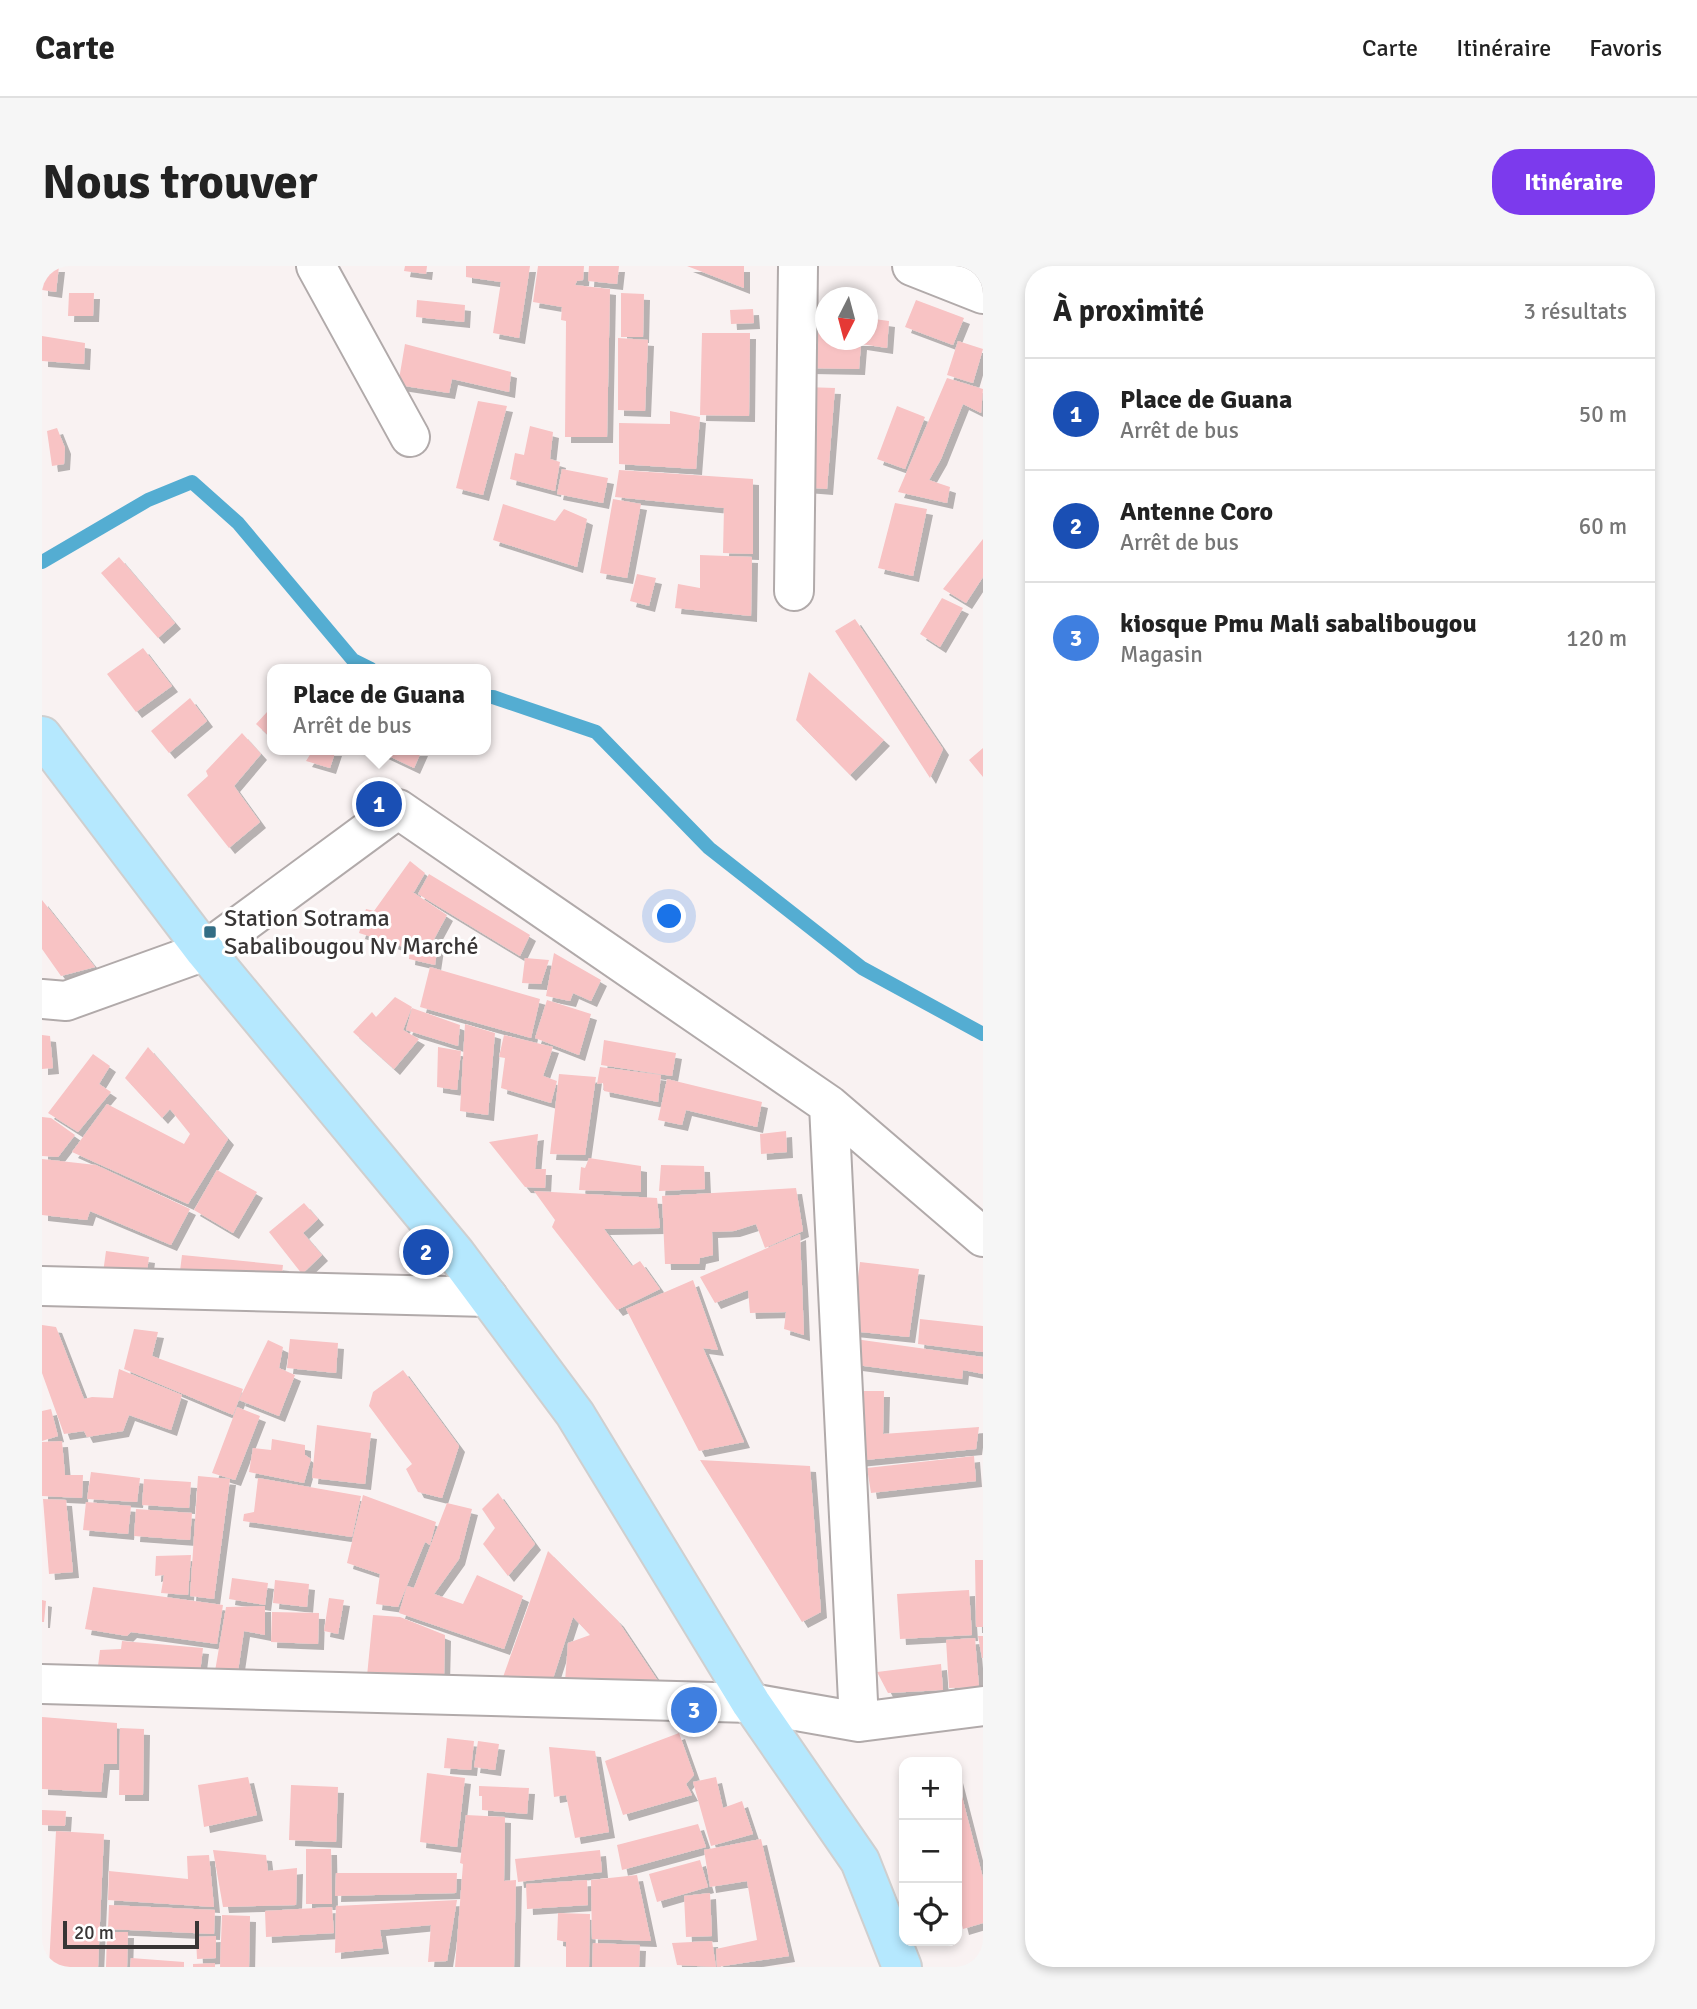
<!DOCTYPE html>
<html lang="fr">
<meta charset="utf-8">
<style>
:root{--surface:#fff;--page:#f6f6f6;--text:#222;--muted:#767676;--line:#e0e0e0;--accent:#7c3aed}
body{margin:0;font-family:Signika,sans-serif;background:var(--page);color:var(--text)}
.controls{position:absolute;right:21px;bottom:21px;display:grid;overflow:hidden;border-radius:14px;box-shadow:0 4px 10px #0003}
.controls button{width:63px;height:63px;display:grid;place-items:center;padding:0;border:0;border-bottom:2px solid var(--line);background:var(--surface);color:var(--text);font:35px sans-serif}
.compass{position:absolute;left:773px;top:21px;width:63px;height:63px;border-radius:50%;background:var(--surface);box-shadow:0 4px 10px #0003;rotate:186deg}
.scale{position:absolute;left:21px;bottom:18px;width:136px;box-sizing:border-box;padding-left:7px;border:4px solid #383535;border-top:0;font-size:19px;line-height:24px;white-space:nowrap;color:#383535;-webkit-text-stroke:5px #fff;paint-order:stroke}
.you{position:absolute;left:628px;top:651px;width:24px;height:24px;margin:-18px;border:5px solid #fff;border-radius:50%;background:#1a73e8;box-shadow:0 0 0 10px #1a73e833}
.badge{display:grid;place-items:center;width:46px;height:46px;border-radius:50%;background:var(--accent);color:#fff;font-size:23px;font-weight:700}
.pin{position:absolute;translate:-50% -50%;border:4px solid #fff;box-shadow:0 2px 7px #0006}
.popup{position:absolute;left:225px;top:398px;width:224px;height:91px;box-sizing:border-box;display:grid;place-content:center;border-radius:14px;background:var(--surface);filter:drop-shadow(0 2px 5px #0005);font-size:23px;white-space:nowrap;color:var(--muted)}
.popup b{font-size:26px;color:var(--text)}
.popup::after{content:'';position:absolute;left:50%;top:100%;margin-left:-14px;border:14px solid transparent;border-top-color:var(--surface)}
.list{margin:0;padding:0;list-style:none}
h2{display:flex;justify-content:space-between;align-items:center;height:91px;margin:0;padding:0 28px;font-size:30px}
h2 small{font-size:23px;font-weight:400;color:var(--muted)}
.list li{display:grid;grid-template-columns:46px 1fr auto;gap:21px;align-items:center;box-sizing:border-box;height:112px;padding:0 28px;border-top:2px solid var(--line)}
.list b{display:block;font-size:26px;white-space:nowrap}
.list p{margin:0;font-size:23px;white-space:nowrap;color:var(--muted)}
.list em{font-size:23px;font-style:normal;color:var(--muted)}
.icon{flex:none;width:38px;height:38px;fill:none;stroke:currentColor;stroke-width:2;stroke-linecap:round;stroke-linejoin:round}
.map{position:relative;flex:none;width:941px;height:1701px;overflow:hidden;border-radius:28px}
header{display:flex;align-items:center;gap:42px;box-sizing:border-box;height:98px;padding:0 35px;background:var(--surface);border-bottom:2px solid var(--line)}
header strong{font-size:33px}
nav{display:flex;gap:38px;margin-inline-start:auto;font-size:24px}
.intro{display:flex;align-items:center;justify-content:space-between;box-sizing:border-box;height:168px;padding:0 42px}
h1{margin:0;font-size:49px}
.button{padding:18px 32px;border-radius:28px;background:var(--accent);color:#fff;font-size:24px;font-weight:700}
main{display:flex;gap:42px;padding:0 42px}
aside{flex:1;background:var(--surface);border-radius:28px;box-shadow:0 4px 10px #0003}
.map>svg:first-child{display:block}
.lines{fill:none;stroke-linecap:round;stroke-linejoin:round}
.stream{stroke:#54add2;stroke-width:14}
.building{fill:#f8c3c4;filter:url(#shadow)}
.minor-casing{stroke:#b1aaaa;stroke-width:42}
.major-casing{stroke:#cfcfcf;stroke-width:42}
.minor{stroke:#fff;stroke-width:38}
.major{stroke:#b5e8fe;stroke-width:38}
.poi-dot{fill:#326d85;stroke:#fff;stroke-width:2.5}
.labels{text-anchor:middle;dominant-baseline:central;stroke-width:6;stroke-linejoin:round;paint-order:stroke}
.poi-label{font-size:24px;fill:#383535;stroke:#fff;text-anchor:start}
</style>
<header>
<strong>Carte</strong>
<nav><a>Carte</a><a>Itinéraire</a><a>Favoris</a></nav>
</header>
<div class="intro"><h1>Nous trouver</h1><a class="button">Itinéraire</a></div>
<main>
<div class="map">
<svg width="941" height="1701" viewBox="0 0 941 1701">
<defs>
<filter id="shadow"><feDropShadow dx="6" dy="6" stdDeviation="0" flood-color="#0004"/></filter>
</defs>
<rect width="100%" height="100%" fill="#f9f2f2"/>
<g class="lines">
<path class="stream" d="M0,296L106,234L150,216L196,257L311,394L329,403
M444,431H451L554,466L667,582L820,702L941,768"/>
</g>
<path class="building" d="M0,0H17L14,26L0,24Z
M363,0H385L384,8L362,5Z
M424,0H488L477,72L451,67L459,16L424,11Z
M496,0H542L541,14L535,15L533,19L568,23L565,171H523L524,55L519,54L520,41L491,36Z
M547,0H577L575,18L546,15Z
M645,0H702V22Z
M27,27H52L51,50H26Z
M579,27L602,28L601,71H579Z
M375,34L423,39L422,56L374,51Z
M874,34L922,52L911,79L863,61Z
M711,43L712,57L689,58L688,44Z
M769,43L783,45V74H825V52L847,55L845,82L819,78L817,103L765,102Z
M660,67H708L707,150L658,149Z
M0,70L43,77L42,98L0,95Z
M576,72L606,74L603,145L576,144Z
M916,75L941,83L931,117L905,109Z
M363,78L469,106L467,126L410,113L407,127L356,119Z
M905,112L941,123L939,147L921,138L899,193L887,214L908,221L905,237L856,226Z
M763,121L793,122L785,223L760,221Z
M436,135L465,140L441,229L414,222Z
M855,140L883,151L863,203L835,193Z
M628,145L658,151L654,203L577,198V157L628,158Z
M488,160L511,166L508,193L518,196L513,225L468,213L473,187L482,189Z
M15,162L23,182L22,198L10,200L5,165Z
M520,203L566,212L561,237L515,228Z
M577,204L711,213V288L681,287L682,242L573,231Z
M571,233L599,238L585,312L558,307Z
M853,237L885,243L871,310L836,302Z
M461,238L513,255L522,243L545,253L535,301L451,274Z
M941,273V311L924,337L901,323Z
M658,289L710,291L709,350L633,342L636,318L658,322Z
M77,291L133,357L116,372L59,307Z
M595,308L614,312L607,340L588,335Z
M900,332L921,342L898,381L878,368Z
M813,353L901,483L888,512L793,365Z
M101,382L130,420L94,446L65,408Z
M767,406L842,474L808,509L754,454Z
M148,432L165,455L127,487L109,465Z
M225,446L230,450V473L214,458Z
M200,467L219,488L192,520L218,556L187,582L145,529L166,510L164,505Z
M941,482V511L927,494Z
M271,484H294L288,502L264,495Z
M334,484H380L372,502Z
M368,595L383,607L372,626L369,625L405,649L391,675L396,679L393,699L367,693L368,683L317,667L324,643L332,645Z
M387,608L488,669L478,690L376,628Z
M0,634L53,701L19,710L0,683Z
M512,687L559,714L549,735L531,727L528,735L504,730Z
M483,692L507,694L499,718L480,717Z
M388,701L498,733L489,772L378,741Z
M353,731L370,741L361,764L377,773L352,803L311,766L330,746L334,751Z
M505,734L549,748L537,789L493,772Z
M370,742L418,759L416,780L364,764Z
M423,758L453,767L446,849L418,845Z
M0,769L8,770L11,802L0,803Z
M462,769L511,781L501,810L515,815L509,837L459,822L463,792L457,791Z
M562,774L634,787L630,810L559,799Z
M106,781L186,873L146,938L30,886L65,838L142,878L148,868L128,843L120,852L83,812Z
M396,781L419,785L415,824L395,821Z
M51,788L68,800L57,818L69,826L36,866L6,847Z
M558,801L619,809L616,836L562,825L561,817L555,818Z
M517,808L554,811L543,889L508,888Z
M625,813L720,836L715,861L644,844L640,859L616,854Z
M0,851L9,852L33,869L16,891L0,890Z
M744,865L745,886L719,888L718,868Z
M496,868L493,903H504L503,922L483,921L447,876Z
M547,892L599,900V926L537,924L539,901L543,902Z
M0,893L54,899L148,943L129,979L48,945L45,954L0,949Z
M619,899L662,900L663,923L617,925Z
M175,904L215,926L191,967L152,944Z
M754,922L761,965L723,982L714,958L692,965L670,966L671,989L658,992L657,998H623L620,930Z
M492,925L615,932L618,962L562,963L590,1000L598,995L618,1023L575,1044L510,961L513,954Z
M262,937L276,953L261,967L280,989L260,1008L227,966Z
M758,968L762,1069L742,1063L744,1046L708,1047L706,1024L673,1037L658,1011Z
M64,985L107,991L104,1013L61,1007Z
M140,989L241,999L238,1023L137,1013Z
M818,996L877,1003L867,1071L809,1065Z
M651,1014L676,1084L661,1082L702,1176L657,1185L584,1043Z
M878,1053L941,1060V1086L876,1078Z
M0,1059L14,1061L42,1133L50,1131L71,1132L77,1103L140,1129L129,1164L87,1149L81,1165L45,1171L42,1165L22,1168L0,1107Z
M92,1063L116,1066L110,1090L201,1123L191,1149L82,1103Z
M806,1072L941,1091V1108L921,1104L920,1113L807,1098Z
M248,1073L296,1077L294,1107L245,1102Z
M226,1074L241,1081L237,1102L253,1109L237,1150L197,1134Z
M361,1104L417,1180L400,1232L376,1226L364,1203L370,1198L327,1140L331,1126Z
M808,1125H842L841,1168L937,1161L934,1183L813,1195Z
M195,1141L218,1150L193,1214L170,1207Z
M9,1143L16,1170L0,1175V1145Z
M275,1159L329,1167L323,1218L270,1212Z
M230,1173L263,1179V1189L269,1193L262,1217L207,1206L211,1182L229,1184Z
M20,1175L23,1209H41L40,1232L0,1230V1176Z
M932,1190L934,1215L829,1227L825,1202Z
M658,1194L768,1200L779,1346L760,1356Z
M49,1206L98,1212L95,1236L45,1233Z
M156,1210L188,1213L172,1333L148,1330Z
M216,1212L319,1230L310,1271L201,1255L202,1248L212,1246Z
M102,1213L149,1216L147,1242L100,1239Z
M456,1227L493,1278L466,1310L441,1278L453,1262L440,1243Z
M321,1229L394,1256L388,1279L383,1276L356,1341L334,1338L338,1308L305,1297Z
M1,1233L24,1234L31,1306L7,1308Z
M44,1236L89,1240L86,1268L41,1264Z
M405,1237L430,1243L417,1293L392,1328L421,1338L435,1309L481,1330L462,1383L357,1347L365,1320L372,1322Z
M94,1243L150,1247L148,1274L92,1270Z
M506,1285L576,1355L626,1430L522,1428L526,1377L548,1369L531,1351L506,1428L456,1425Z
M149,1289L146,1329L119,1327L122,1309L113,1310L114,1290Z
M933,1294H941V1361H934Z
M190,1312L226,1317L223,1339L187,1333Z
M233,1314L267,1318L265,1341L231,1337Z
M51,1321L181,1339L175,1378L89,1366L85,1370L43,1363Z
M927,1324L930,1369L858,1373L855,1328Z
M287,1332L302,1334L296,1368L282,1365Z
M0,1334L4,1335L2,1356H0Z
M223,1340V1369L202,1365L195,1412L172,1411L184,1341Z
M230,1346L277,1347L276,1378L229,1376Z
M331,1349L358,1351L403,1369L402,1411L324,1420Z
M936,1370H941V1392H940Z
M933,1372L937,1421L907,1422L904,1374Z
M80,1375L161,1382L158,1407L55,1408L58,1384L79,1383Z
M899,1398L901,1424L846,1427L835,1406Z
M0,1451L75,1457V1498H62L59,1526L0,1523Z
M78,1462L102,1463L101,1529H77Z
M637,1467L652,1509L644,1518L650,1529L581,1549L563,1495Z
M405,1472L432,1475L429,1504L402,1502Z
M436,1475L457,1478L453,1504L432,1501Z
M507,1481L553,1485L567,1566L533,1572L524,1529L512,1531Z
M385,1507L423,1512L415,1581L378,1576Z
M206,1511L215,1549L162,1561L156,1519Z
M674,1511L681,1542L700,1535L711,1568L669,1580L651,1516Z
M915,1511L941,1612V1657L921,1663L915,1639Z
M249,1519L296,1521L294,1576L247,1574Z
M437,1520L487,1522L485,1548L440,1544V1530H437Z
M0,1544L24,1545L23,1560L0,1559Z
M424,1549L463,1551L462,1615L474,1614L472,1701H413L421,1598L418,1597Z
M656,1558L664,1581L580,1604L575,1579Z
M14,1565L62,1568L56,1701H7Z
M719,1573L747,1690L675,1701L674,1683L715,1674L705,1615L668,1621L662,1584Z
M264,1583H289L290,1638H264Z
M171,1584L224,1589L226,1605L255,1602L254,1639L181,1641Z
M558,1584L560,1606L476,1616L473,1593Z
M167,1589L172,1641L66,1634L67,1605L146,1613L145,1590Z
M658,1594L666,1621L615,1636L607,1608Z
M294,1607H415L414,1627L293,1630Z
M595,1609L609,1675L550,1673L549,1614Z
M545,1614L546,1639L485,1643L484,1618Z
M668,1627L670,1670L644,1671L642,1630Z
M415,1634L405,1695L386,1696L389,1659L338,1664L341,1682L293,1687L294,1640Z
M67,1639L173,1644L172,1668L66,1663Z
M290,1641L292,1667L224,1671L223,1645Z
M516,1647L548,1648L547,1701H524V1676L515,1674Z
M180,1649L208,1650L207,1701H178Z
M65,1666H86L85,1701H64Z
M174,1670V1692L155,1693L154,1671Z
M670,1675L674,1701L635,1699L630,1677Z
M551,1677L598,1679L597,1701H550Z
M941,1690V1701H937L935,1692Z
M89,1692L142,1696V1701H88Z
M173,1697V1701H151V1698Z"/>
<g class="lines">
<g class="minor-casing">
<path id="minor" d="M274,0L368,171
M870,0L941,28
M752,325L756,0
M0,733L24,735L163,685L356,543L787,839L941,971
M787,839L817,1456
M0,1020L446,1031
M0,1418L709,1437L817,1456L941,1440"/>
</g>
<g class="major-casing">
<path id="major" d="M0,470L163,685L414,988L533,1148L709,1437L818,1595L860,1701"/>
</g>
<use href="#minor" class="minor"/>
<use href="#major" class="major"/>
</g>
<rect class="poi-dot" x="161" y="659" width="14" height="14" rx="3.5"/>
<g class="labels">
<g class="poi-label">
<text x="182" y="652">Station Sotrama<tspan x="182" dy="28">Sabalibougou Nv Marché</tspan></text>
</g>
</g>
</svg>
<div class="controls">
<button>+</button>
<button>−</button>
<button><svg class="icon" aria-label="locate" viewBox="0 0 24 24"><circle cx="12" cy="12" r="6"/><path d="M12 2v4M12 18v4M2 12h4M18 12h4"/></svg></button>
</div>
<svg class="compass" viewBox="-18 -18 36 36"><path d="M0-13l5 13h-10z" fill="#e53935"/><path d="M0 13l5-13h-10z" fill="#767676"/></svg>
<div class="scale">20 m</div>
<div class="you"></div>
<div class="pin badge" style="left:337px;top:538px;background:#1a4fb4">1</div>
<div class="popup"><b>Place de Guana</b>Arrêt de bus</div>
<div class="pin badge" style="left:384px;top:986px;background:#1a4fb4">2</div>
<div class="pin badge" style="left:652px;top:1444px;background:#3f7fe0">3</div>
</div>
<aside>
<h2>À proximité<small>3 résultats</small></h2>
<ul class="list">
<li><span class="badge" style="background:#1a4fb4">1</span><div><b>Place de Guana</b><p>Arrêt de bus</p></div><em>50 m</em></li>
<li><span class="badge" style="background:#1a4fb4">2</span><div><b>Antenne Coro</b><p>Arrêt de bus</p></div><em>60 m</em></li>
<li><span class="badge" style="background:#3f7fe0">3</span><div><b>kiosque Pmu Mali sabalibougou</b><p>Magasin</p></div><em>120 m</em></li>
</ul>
</aside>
</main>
